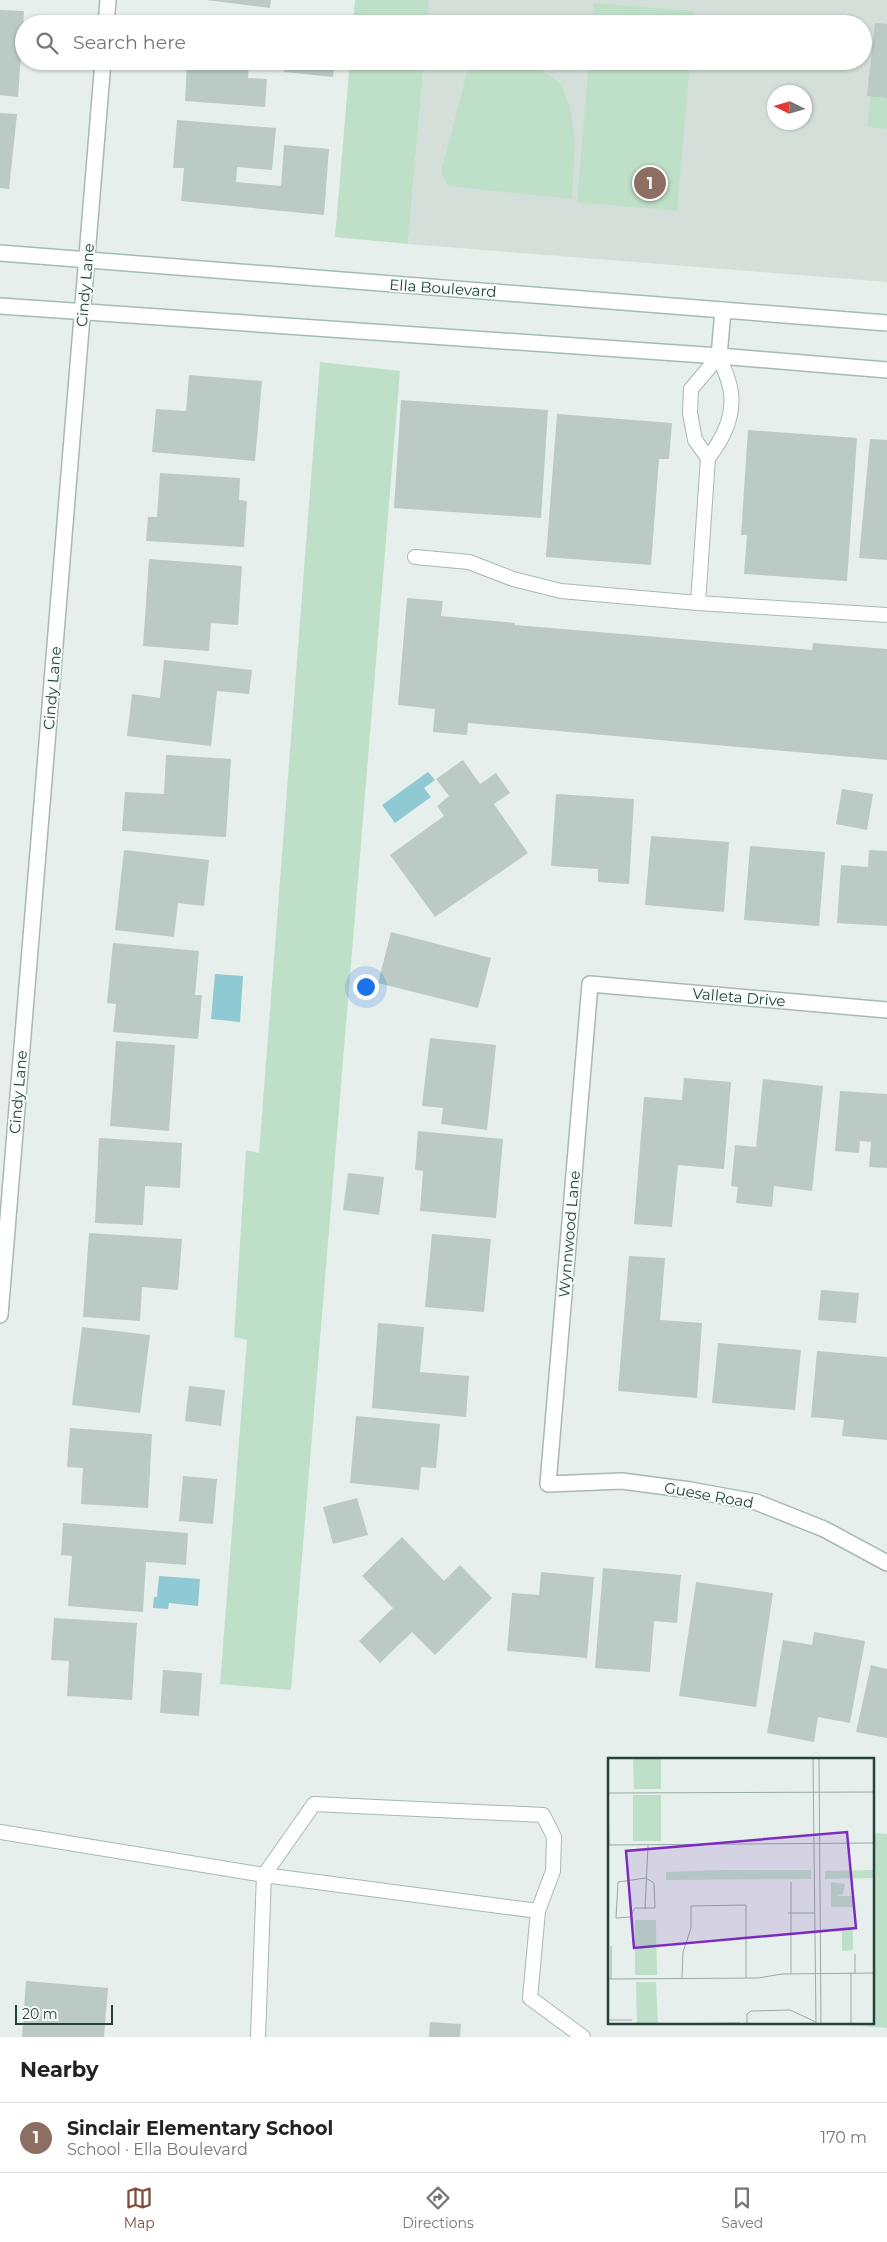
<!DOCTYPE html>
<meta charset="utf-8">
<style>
:root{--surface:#fff;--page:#f6f6f6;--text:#222;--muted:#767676;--line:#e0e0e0;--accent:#804e3d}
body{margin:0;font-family:Montserrat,sans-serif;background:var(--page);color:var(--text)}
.compass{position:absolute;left:767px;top:85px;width:45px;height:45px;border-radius:50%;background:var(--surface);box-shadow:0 1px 4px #0004;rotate:275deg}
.scale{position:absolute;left:15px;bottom:12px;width:98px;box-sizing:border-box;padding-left:5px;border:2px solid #24423a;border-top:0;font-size:14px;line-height:18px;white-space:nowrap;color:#24423a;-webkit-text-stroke:4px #f7fbf9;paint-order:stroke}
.you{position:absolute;left:365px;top:986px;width:18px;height:18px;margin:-12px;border:4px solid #fff;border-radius:50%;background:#1a73e8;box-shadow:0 0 0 8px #1a73e833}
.badge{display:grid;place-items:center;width:32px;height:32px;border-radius:50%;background:var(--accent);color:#fff;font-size:16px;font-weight:700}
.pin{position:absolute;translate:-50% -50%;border:2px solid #fff;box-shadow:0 1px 5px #0006}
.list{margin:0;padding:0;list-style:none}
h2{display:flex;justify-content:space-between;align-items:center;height:65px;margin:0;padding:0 20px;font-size:21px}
h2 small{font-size:16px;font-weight:400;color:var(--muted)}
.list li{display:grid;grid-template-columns:32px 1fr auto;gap:15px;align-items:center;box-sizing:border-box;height:70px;padding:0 20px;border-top:1px solid var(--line)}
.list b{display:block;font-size:19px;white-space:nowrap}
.list p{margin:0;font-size:16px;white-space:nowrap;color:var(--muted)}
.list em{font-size:16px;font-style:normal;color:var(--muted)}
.icon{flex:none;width:28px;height:28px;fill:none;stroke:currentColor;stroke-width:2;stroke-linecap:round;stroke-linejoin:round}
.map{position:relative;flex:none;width:887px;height:2037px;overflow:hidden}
.search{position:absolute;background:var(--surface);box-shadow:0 1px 4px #0004;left:15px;right:15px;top:15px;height:55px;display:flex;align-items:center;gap:12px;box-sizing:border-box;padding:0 18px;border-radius:28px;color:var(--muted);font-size:19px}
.sheet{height:135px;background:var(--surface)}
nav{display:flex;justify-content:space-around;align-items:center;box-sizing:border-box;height:70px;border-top:1px solid var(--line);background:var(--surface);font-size:14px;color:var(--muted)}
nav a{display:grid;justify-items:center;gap:2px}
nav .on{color:var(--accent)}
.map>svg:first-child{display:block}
.built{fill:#d4dfda;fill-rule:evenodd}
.green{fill:#bfe0c8}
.water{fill:#8ec9d4}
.building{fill:#bbcac4}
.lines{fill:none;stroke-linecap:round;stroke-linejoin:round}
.lane-casing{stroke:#a8b8b2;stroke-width:16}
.street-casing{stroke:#a8b8b2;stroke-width:18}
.secondary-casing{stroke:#a4bbb3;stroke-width:18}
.lane{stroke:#fff;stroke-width:14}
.street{stroke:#fff;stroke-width:15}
.secondary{stroke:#fff;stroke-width:15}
.labels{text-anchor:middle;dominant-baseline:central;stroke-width:4;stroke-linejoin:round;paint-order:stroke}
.street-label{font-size:15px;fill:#24423a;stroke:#f7fbf9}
.inset-road{fill:none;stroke:#98aaa4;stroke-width:1}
.view{fill:#7b2cbf;fill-opacity:0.15;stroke:#7b2cbf;stroke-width:2.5}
.inset-edge{fill:none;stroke:#24423a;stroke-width:2.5}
</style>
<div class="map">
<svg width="887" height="2037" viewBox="0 0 887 2037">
<rect width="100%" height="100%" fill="#e6efeb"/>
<path class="built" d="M429,0H887V282L408,244L424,61H863V24H427ZM774,92H804V122H774Z"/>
<path class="green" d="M355,0H429L427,24H353Z
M594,3L694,11L693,24H592Z
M879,23L887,24V129L867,127Z
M350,61H424L408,244L335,237Z
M470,61L521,62L542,70L561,84L571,112L575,142L572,199L448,186L441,172Z
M589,61H690L677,211L577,202Z
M320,362L400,371L291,1690L220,1684L247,1340L234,1337L246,1150L259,1153Z
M873,1833L887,1834V2028L824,2023H873Z"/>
<path class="water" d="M428,772L435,780L424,788L431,797L395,823L382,805Z
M215,974L243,976L240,1022L211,1019Z
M159,1576L200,1579L198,1606L169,1603L168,1609L153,1608L154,1597H157Z"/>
<path class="building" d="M206,0H271L270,8Z
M0,10L24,11L18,97L0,95Z
M875,23L887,24V98L867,96Z
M187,61H249L248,78L267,79L265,107L185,101Z
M285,61H335L333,77L284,72Z
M0,113L17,114L9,189L0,188Z
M177,120L276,128L272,170L237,167L236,182L281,186L284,145L329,149L324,215L181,201L184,168H173Z
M189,375L262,381L255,461L152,452L156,409L186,411Z
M401,400L548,410L541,518L394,508Z
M557,414L672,423L669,459H659L651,565L546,557Z
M748,430L857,438L847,581L744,574L747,535H741Z
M870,439L887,440V560L859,558Z
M160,473L240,478L239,500L247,501L244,547L146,541L148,517H157Z
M149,559L242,566L238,625L211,623L209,651L143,646Z
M407,598L443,601L441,616L515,623V625L812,650L813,643L887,649V760L468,723L467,735L433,732L435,709L398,705Z
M164,660L252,670L249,694L217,691L211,746L127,736L132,694L160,698Z
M166,755L231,759L226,837L122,831L125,792L164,794Z
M463,760L480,784L496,773L510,793L494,804L528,853L435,917L390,855L444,816L437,806L449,796L436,779Z
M842,789L873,794L867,830L836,824Z
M556,794L634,799L629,884L598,882V869L551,866Z
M651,836L729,842L724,912L645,905Z
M750,846L825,852L819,926L744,920Z
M124,850L209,860L204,906L178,903L174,937L115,930Z
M869,850L887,851V926L837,923L841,865L868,867Z
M391,932L491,958L478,1008L378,983Z
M113,943L199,951L195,995H202L198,1039L113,1032L116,1004L107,1003Z
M430,1038L496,1045L487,1130L441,1124L443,1108L422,1106Z
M116,1041L175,1045L169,1131L110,1126Z
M684,1078L731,1082L724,1169L678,1165L672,1227L634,1224L644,1097L682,1100Z
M763,1079L823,1086L812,1191L774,1186L772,1207L736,1203L738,1187L731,1186L735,1145L756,1147Z
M840,1091L887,1094V1168L869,1167L871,1142L860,1141L859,1153L835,1151Z
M418,1131L503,1139L496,1218L420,1211L423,1171L415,1170Z
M99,1138L182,1143L180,1188L145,1186L143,1225L95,1223Z
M348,1173L384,1177L379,1215L343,1210Z
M89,1233L182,1239L178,1290L142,1287L140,1321L83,1317Z
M432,1234L491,1239L484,1312L425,1307Z
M629,1256L665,1258L660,1320L702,1323L697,1398L618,1391Z
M821,1290L859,1293L856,1323L818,1320Z
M378,1323L424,1327L420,1372L469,1376L466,1417L372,1408Z
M82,1327L150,1335L140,1413L72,1405Z
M718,1343L801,1350L795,1410L712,1403Z
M817,1351L887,1357V1440L842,1436L844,1420L811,1417Z
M189,1386L225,1390L221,1426L185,1421Z
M356,1416L440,1424L436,1468L421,1467L419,1490L350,1483Z
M70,1428L152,1434L148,1508L81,1504L83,1468L67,1467Z
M183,1476L217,1479L213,1524L179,1521Z
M357,1498L368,1535L333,1544L323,1507Z
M63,1523L188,1533L186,1565L146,1562L143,1612L68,1606L72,1556L61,1555Z
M402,1537L444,1581L460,1565L492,1598L435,1655L412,1632L380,1663L359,1641L393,1608L362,1576Z
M603,1568L681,1575L677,1623L654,1621L650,1672L595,1668Z
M541,1572L594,1577L587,1658L507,1651L512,1593L539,1595Z
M696,1582L773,1593L756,1707L679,1696Z
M54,1618L137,1623L132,1700L67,1696L69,1661L51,1660Z
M814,1632L865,1641L850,1723L818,1717L814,1742L767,1733L783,1640L812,1645Z
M871,1665L887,1669V1738L856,1732Z
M163,1670L202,1673L199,1716L160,1713Z
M26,1981L108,1988L104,2037H22Z
M430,2022L461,2024L460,2037H429Z"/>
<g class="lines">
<g class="lane-casing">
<path id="lane" d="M708,458L695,440L690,413L691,389L719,356
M415,557L469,562L513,579L561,591L698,603L887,615
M698,603L708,458C723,439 734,417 731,393C730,381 723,367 719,356
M0,1832L264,1875L538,1911
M258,2037L264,1875L314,1804L543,1815L554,1837L553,1871L538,1911L530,1998L583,2037"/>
</g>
<g class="street-casing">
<path id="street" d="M106,24L108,0
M887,1010L590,984L548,1484L622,1481L690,1490L756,1502L824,1529L887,1563
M0,1315L103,61"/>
</g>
<g class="secondary-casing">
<path id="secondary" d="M0,253L887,323
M0,306L719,356L887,370
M719,356L723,310"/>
</g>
<use href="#lane" class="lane"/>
<use href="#street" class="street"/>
<use href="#secondary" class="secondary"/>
</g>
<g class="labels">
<g class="street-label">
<text transform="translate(85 285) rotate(-85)">Cindy Lane</text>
<text transform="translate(443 288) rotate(4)">Ella Boulevard</text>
<text transform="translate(52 688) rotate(-85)">Cindy Lane</text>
<text transform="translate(739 997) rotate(5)">Valleta Drive</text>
<text transform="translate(18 1092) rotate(-85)">Cindy Lane</text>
<text transform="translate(569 1234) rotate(-85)">Wynnwood Lane</text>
<text transform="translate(709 1495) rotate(10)">Guese Road</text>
</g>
</g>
<g transform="translate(608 1758)">
<rect width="266" height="266" fill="#e6efeb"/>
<path d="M25,1H53V31H26ZM25,37H53V83H25ZM117,112H203V121L58,122V114ZM266,112V120L217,121V113ZM223,124L237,126L235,136L229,138H245V149H223ZM27,162H48L49,217H27ZM234,169L245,170V192L234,193ZM28,224H48L50,266H29Z" fill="#bfe0c8"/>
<path class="inset-road" d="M205,1L208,266M211,1L213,266M0,34L1,87M0,35L267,34M0,87L267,85M38,120L46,125L47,150H27L22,159L8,160L10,124ZM183,124V215M37,151L40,87M180,155H207M3,188V221M243,215V266M247,215V196M0,221L150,220L174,216L267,215M74,221L75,194L83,170V148L138,147V220M0,262H24M55,266L132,265M139,266V256L143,253L182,252L208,264"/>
<path class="view" d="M239,74L248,170L26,190L18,93Z"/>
<rect width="266" height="266" class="inset-edge"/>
</g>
</svg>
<svg class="compass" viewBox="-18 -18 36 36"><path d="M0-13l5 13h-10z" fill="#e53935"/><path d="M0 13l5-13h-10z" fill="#767676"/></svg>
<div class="scale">20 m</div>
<div class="you"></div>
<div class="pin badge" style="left:650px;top:183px;background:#8d6e63">1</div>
<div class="search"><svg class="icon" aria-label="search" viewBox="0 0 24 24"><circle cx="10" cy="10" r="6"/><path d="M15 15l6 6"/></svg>Search here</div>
</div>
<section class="sheet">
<h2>Nearby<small></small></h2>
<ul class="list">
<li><span class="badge" style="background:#8d6e63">1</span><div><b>Sinclair Elementary School</b><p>School · Ella Boulevard</p></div><em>170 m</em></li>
</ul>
</section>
<nav>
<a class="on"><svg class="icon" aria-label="map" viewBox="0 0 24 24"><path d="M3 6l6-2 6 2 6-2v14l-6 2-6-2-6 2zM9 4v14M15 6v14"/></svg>Map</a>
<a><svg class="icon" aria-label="directions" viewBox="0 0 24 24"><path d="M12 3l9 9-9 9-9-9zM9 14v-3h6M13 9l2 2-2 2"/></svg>Directions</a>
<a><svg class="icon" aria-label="saved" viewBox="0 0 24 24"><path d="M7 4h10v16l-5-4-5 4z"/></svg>Saved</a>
</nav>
